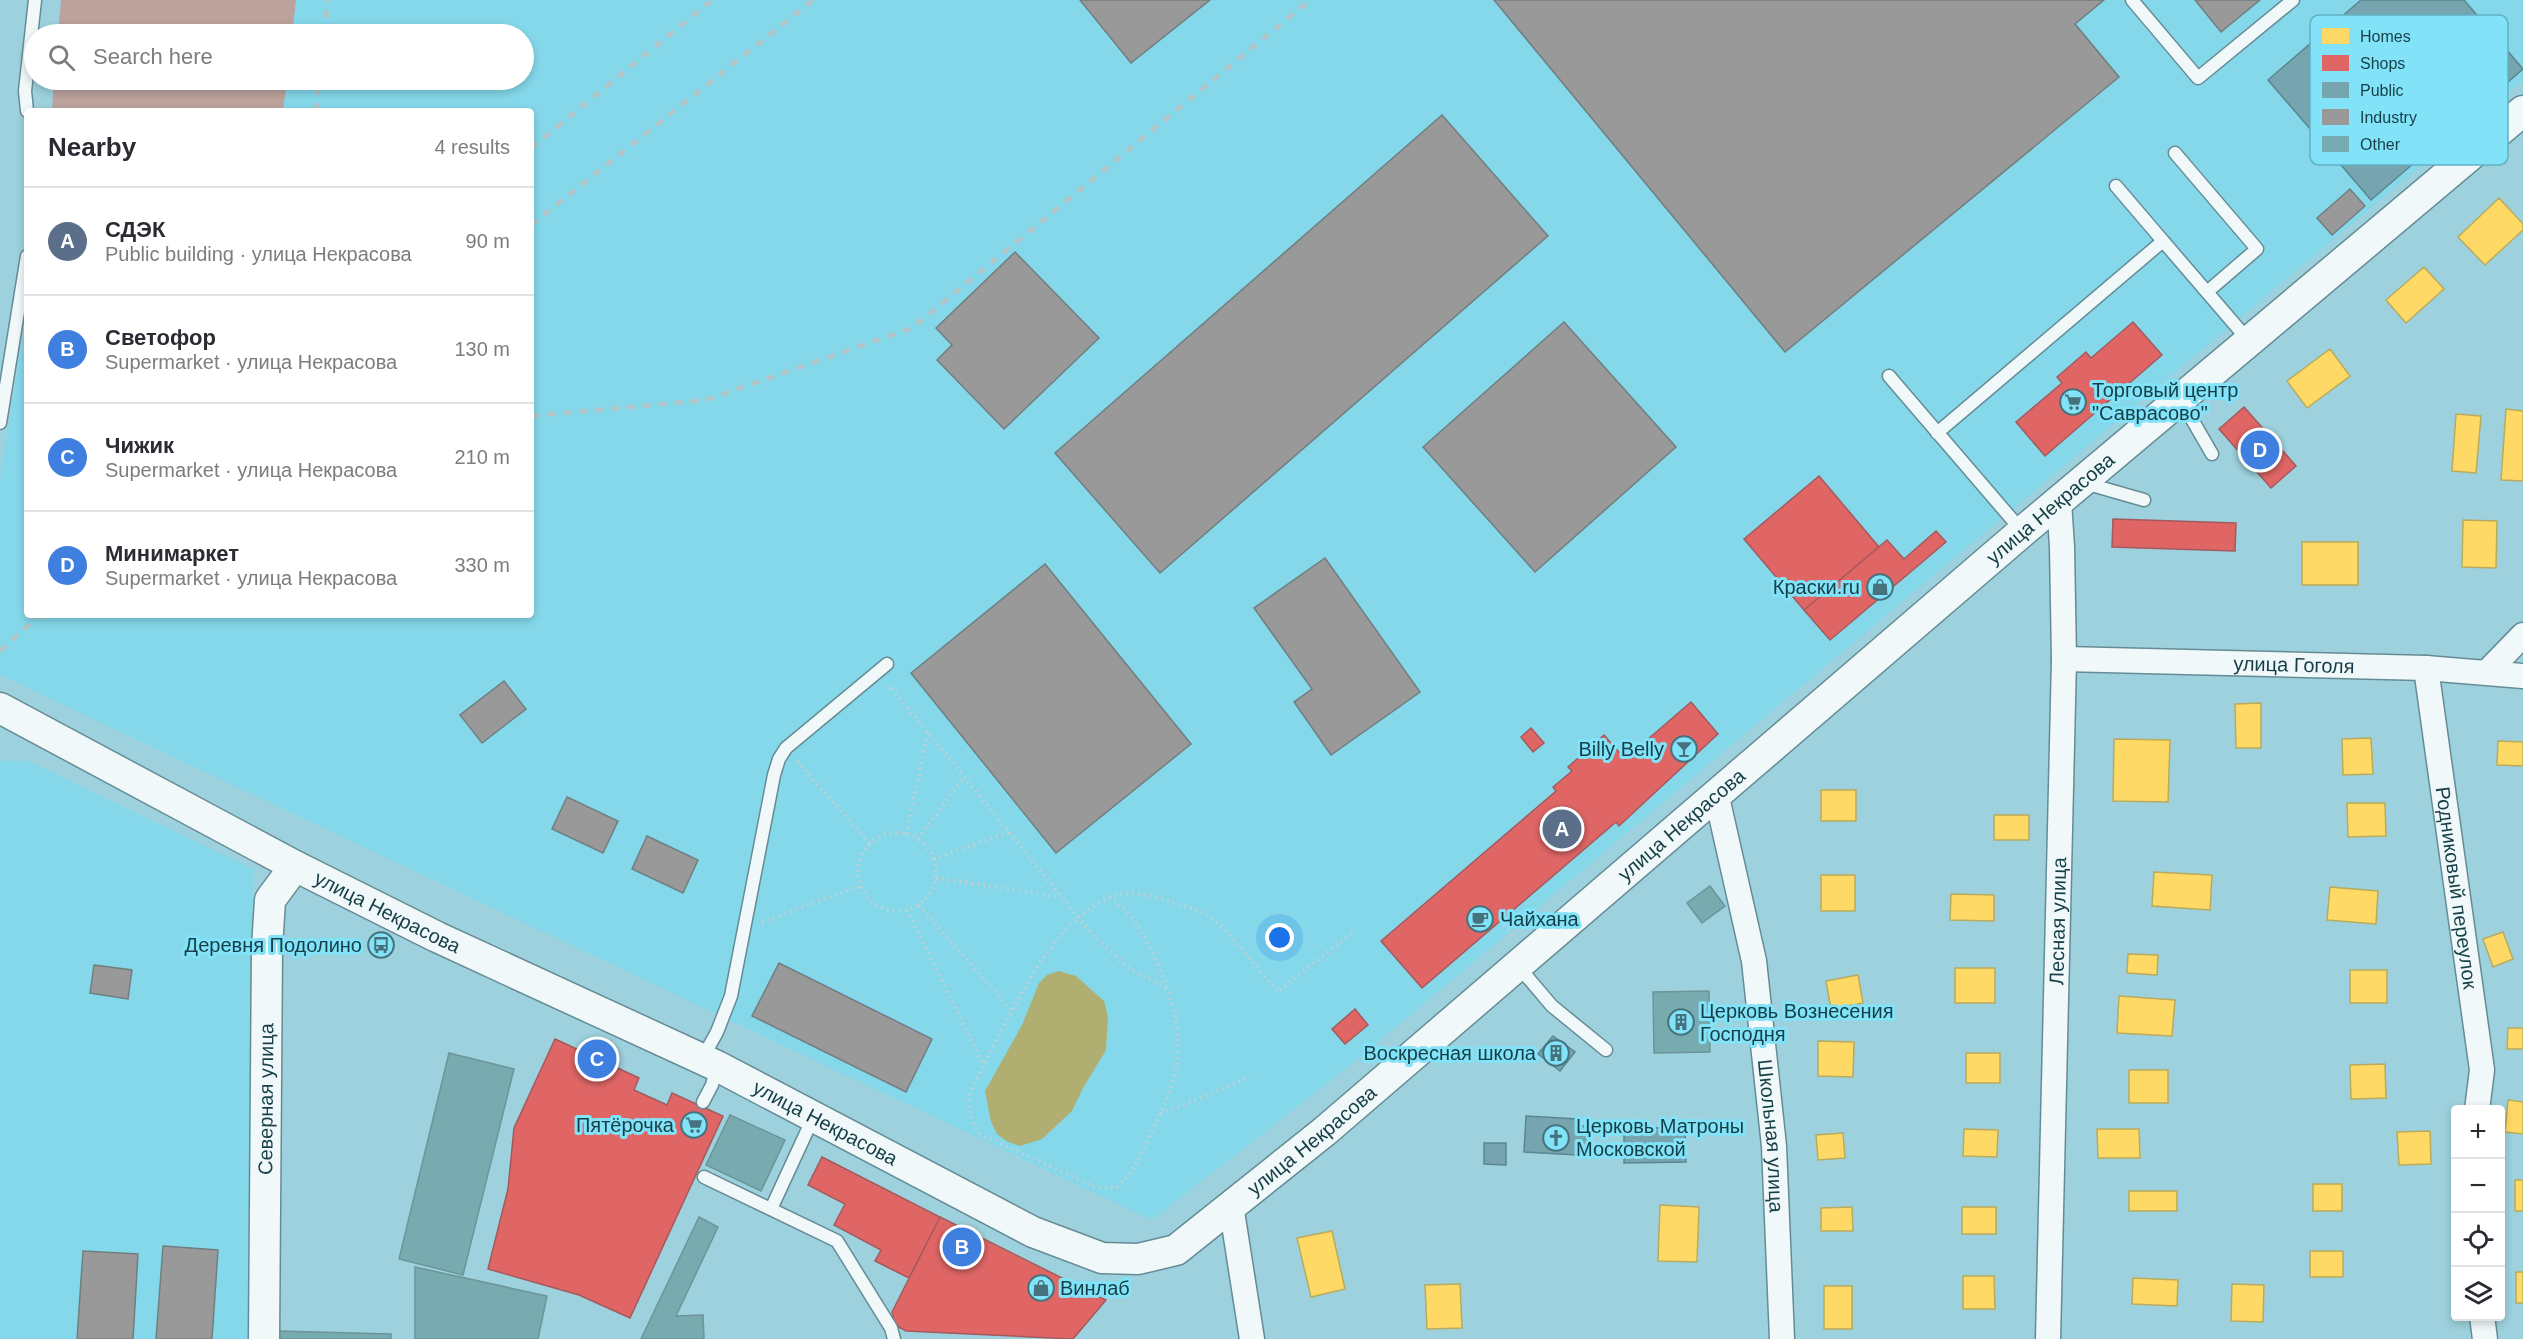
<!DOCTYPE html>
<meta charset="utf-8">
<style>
:root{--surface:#fff;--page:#f2f2f3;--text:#2b2b33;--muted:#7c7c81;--line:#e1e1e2;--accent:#45727c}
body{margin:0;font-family:Arial,sans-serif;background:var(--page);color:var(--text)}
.controls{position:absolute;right:18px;bottom:18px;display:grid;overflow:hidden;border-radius:6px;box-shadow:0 3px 9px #0003}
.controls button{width:54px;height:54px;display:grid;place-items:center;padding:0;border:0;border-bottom:2px solid var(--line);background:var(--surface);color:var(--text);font:30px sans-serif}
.you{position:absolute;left:1280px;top:938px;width:21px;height:21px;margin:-15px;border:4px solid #fff;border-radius:50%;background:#1a73e8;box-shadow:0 0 0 9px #1a73e833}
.badge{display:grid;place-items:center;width:39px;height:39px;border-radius:50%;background:var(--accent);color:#fff;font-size:20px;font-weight:700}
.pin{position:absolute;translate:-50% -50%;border:3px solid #fff;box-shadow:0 2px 6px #0006}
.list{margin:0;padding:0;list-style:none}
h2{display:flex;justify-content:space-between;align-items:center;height:78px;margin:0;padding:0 24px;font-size:26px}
h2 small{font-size:20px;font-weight:400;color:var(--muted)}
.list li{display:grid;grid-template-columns:39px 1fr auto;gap:18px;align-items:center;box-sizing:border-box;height:108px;padding:0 24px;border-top:2px solid var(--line)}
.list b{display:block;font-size:22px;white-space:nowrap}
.list p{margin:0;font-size:20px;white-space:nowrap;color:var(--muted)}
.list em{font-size:20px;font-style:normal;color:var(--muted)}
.icon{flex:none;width:33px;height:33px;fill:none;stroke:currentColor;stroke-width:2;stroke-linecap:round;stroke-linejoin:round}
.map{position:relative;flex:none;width:2523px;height:1339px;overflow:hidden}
.search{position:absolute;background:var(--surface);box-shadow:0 3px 9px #0003;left:24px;top:24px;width:510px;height:66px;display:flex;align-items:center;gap:15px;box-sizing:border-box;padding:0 21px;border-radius:33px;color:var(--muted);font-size:22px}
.panel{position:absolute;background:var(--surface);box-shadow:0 3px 9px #0003;left:24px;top:108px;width:510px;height:510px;border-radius:6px}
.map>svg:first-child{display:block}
.built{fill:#84d8ea}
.forest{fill:#bca29d}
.water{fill:#b0ae70}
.homes{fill:#ffd966;stroke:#b9ab5d;stroke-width:1.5}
.shops{fill:#e06666;stroke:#a35a5d;stroke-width:1.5}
.public{fill:#76a5af;stroke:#598690;stroke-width:1.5}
.industry{fill:#999;stroke:#717e80;stroke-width:1.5}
.building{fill:#78abb0;stroke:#6d9499;stroke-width:1.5}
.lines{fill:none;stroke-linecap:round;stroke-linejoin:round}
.service-casing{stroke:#658c95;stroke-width:15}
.minor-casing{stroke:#658c95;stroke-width:27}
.tertiary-casing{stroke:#658c95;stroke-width:33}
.path{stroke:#c0d1d4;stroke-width:4;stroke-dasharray:1.5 4.5;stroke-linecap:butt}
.service{stroke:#f0f8fa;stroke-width:12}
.minor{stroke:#f0f8fa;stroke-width:24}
.tertiary{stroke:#f0f8fa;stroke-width:30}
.rail{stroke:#b4c3c6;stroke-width:4.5;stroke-dasharray:8 8;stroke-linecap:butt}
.labels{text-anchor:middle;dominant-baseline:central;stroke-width:6;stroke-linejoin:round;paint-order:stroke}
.poi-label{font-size:20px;fill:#153f47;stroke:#82e2f8;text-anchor:start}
.street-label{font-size:20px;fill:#153f47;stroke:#82e2f8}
.key{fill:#82e2f8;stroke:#61b1c3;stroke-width:1.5}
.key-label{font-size:16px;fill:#153f47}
</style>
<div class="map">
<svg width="2523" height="1339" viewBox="0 0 2523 1339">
<rect width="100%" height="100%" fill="#9dd1dd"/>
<path class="built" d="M77,0H2523V80L1352,1064L1152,1220L0,675V480L27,311V615H531V111H59L64,80H524V34H71Z
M0,761H28L253,869L249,1339H0Z"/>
<path class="forest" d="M61,0H296L292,34H58Z
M54,80H287L283,111H52Z"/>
<path class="water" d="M1059,971L1076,976L1104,1001L1108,1017L1106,1050L1083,1088L1072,1111L1042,1139L1020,1146L1008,1142L997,1134L991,1122L985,1091L1022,1025L1039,983L1047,975Z"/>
<path class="homes" d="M2499,198L2523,224V230L2485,265L2458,237Z
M2424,267L2444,289L2406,323L2386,300Z
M2330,349L2350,376L2307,408L2287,381Z
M2506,409L2523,411V481L2501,480Z
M2456,414L2481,416L2476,473L2452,471Z
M2463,520L2497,521L2496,568L2462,567Z
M2302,542H2358V585H2302Z
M2261,703V748H2236L2235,704Z
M2371,738L2373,774L2343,775L2342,739Z
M2114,739L2170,740L2168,802L2113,801Z
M2498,741L2523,742V766L2497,765Z
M1821,790H1856V821H1821Z
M2347,803H2385L2386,836L2348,837Z
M1994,815H2029V840H1994Z
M2154,872L2212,875L2210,910L2152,906Z
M1821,875H1855V911H1821Z
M2330,887L2378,891L2376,924L2327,920Z
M1951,894L1994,895V921L1950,920Z
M2503,932L2513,959L2493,967L2483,939Z
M2128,954L2158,955L2157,975L2127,973Z
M1955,968H1995V1003H1955Z
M2350,970H2387V1003H2350Z
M1858,975L1863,1003L1831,1009L1826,981Z
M2119,996L2175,1000L2172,1036L2117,1033Z
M2508,1028H2523V1049H2507Z
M1818,1041L1854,1042L1853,1077L1818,1076Z
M1966,1053H2000V1083H1966Z
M2385,1064L2386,1098L2351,1099L2350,1065Z
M2129,1070H2168V1103H2129Z
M2508,1100L2523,1102V1134L2505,1132Z
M1964,1129L1998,1130L1997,1157L1963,1156Z
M2097,1129H2139L2140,1158H2098Z
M2430,1131L2431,1164L2399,1165L2397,1132Z
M1843,1133L1845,1158L1818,1160L1816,1135Z
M2515,1180H2523V1211H2515Z
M2313,1184H2342V1211H2313Z
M2129,1191H2177V1211H2129Z
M1660,1205L1699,1207L1697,1262L1658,1261Z
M1852,1207L1853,1231H1821V1208Z
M1962,1207H1996V1234H1962Z
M1332,1231L1345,1289L1311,1297L1297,1238Z
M2310,1251H2343V1277H2310Z
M2516,1272H2523V1303H2516Z
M1963,1276H1994L1995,1309H1963Z
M2133,1278L2178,1280L2177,1306L2132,1304Z
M1460,1284L1462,1328L1427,1329L1425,1285Z
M2232,1284L2264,1285L2263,1322L2231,1321Z
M1824,1286H1852V1329H1824Z"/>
<path class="shops" d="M2133,322L2162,355L2045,456L2016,422L2062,383L2057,377L2086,352L2091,358Z
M2244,407L2296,466L2271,488L2219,429Z
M1819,476L1879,547L1804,610L1744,539Z
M2113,519L2236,523L2235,551L2112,547Z
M1936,531L1946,542L1830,640L1804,610L1887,540L1904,559Z
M1691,702L1718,734L1619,826L1616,822L1422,988L1381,941L1556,791L1553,787L1572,771L1568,767L1604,735L1625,759Z
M1531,728L1544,743L1533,752L1521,737Z
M1355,1009L1368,1025L1345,1044L1332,1029Z
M555,1039L639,1078L634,1090L667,1105L672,1093L723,1116L630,1318L579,1295L488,1269L508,1189L514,1128Z
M822,1157L940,1217L909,1278L875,1261L881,1250L834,1225L845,1204L808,1185Z
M940,1217L1106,1300L1073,1339L906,1331L895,1325L892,1312Z"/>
<path class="public" d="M2361,0H2464L2523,69L2371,200L2268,80Z
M1553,1036L1575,1052L1560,1071L1538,1054Z
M1526,1116L1578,1119V1125L1584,1126L1587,1131L1586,1145L1583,1149H1577V1155L1524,1152Z
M1685,1127L1686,1162L1624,1163V1129Z
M1484,1143H1506V1165L1484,1164Z"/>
<path class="industry" d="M1080,0H1210L1131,63Z
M1494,0H2104L2075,24L2119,77L1785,352Z
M2195,0H2260L2221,32Z
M1442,115L1548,236L1160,573L1055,453Z
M2350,189L2365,206L2332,235L2317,218Z
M1015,252L1099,338L1004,429L937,360L952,345L936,328Z
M1564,322L1676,447L1535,572L1423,447Z
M1325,558L1420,692L1331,755L1294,702L1312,689L1254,608Z
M1045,564L1191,744L1056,853L911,673Z
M504,681L526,709L482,743L460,715Z
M567,797L618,821L603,853L552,829Z
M647,836L698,860L683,893L632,869Z
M779,963L932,1039L906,1092L752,1016Z
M94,965L132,970L128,999L90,993Z
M163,1246L218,1250L212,1339H156Z
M83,1251L138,1254L133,1339H77Z"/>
<path class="building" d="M1710,886L1725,906L1702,923L1687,903Z
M1709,991L1710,1052L1654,1053L1653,992Z
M449,1053L514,1069L463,1275L399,1259Z
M730,1115L785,1140L761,1191L706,1165Z
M699,1217L718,1227L676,1316L703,1315L704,1339H641Z
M415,1267L547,1296L538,1339H415Z
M278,1331L391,1334V1339H278Z"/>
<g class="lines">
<g class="service-casing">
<path id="service" d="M2132,0L2198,78L2293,0
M27,111L25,91L35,0
M2175,153L2257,249L2207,292
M2116,186L2163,241
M1889,376L2022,531
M2178,401L2186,409L2212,454
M0,423L27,256
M1937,433L2163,241L2249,341
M2087,480L2095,486L2144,500
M1518,966L1552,1006L1606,1050
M702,1059L717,1032L731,996L774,775L779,759L786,748L887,664
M703,1102L712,1085L717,1066
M704,1177L837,1241L891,1328L894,1339
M771,1209L813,1118"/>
</g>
<g class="minor-casing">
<g id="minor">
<path id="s1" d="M2064,659L2426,668L2523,676"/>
<path id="s2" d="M2426,668L2482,1070L2477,1110"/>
<path d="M2488,671L2523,635"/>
<path id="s3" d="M1716,793L1754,961L1774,1146L1782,1339"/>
<path d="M1229,1206L1233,1218L1252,1339"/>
<path d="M2482,1316L2485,1339"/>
<path id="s4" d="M2048,1339L2064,659L2062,547L2059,502"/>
</g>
</g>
<g class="tertiary-casing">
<g id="tertiary">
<path id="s5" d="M0,708L295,866L437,937L717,1066L1033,1232L1102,1258L1138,1259L1176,1250L1325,1131L2022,532L2523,111"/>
<path id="s6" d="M264,1339L267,948L270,900L295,866"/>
</g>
</g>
<path class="path" d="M888,688L890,686L1095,938L1130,969L1168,989
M797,761L870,844
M858 872a39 39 0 1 1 78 0a39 39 0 1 1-78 0Z
M906,834L928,733
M918,839L964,777
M934,859L1009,832
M936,878L1060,897
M1110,896C1118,904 1127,911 1133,919C1156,952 1185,1021 1177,1062C1173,1085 1163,1110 1152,1131C1140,1156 1136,1169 1116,1188L1095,1187L980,1134C970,1119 967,1109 970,1091C1004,1032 1044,924 1110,897C1129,889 1149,895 1168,901C1183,906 1201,909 1214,920C1237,941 1257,969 1278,992L1354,931
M919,905L1013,1012
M907,910L984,1066
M762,922L860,886
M1504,925L1514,937
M1161,1114L1250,1077"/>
<use href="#service" class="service"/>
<use href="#minor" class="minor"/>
<use href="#tertiary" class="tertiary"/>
<path class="rail" d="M324,34L328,0
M316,111L319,80
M531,148L712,0
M531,225L813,0
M531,416L706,400L912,328L1310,0
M0,651L40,615"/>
</g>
<defs>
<g id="supermarket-ring" transform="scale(1.35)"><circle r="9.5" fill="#82e2f8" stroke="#45727c" stroke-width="1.5"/><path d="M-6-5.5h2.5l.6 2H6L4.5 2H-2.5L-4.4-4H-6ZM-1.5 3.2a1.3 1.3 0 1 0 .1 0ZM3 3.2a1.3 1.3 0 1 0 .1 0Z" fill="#45727c"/></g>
<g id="shop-ring" transform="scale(1.35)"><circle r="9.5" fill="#82e2f8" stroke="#45727c" stroke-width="1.5"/><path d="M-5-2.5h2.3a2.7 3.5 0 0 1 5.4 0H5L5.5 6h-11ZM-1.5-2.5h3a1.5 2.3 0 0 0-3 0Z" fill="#45727c"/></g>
<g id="bar-ring" transform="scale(1.35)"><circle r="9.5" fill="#82e2f8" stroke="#45727c" stroke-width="1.5"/><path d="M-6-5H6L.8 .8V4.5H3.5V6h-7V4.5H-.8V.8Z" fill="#45727c"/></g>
<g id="cafe-ring" transform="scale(1.35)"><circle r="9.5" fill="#82e2f8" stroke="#45727c" stroke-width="1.5"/><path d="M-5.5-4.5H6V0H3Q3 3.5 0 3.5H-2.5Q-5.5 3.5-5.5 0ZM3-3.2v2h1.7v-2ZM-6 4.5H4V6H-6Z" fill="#45727c"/></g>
<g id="bus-ring" transform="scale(1.35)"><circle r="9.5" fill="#82e2f8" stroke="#45727c" stroke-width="1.5"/><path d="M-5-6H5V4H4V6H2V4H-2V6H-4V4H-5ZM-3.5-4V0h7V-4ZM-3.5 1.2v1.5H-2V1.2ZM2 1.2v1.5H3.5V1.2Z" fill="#45727c"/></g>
<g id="building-ring" transform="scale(1.35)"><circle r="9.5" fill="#82e2f8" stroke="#45727c" stroke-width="1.5"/><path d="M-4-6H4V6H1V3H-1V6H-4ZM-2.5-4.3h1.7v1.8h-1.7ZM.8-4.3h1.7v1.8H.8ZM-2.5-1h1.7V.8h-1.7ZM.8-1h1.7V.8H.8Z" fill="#45727c"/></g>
<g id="church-ring" transform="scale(1.35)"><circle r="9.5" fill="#82e2f8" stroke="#45727c" stroke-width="1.5"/><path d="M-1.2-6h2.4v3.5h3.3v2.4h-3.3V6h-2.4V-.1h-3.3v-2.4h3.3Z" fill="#45727c"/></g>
</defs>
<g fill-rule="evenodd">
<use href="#supermarket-ring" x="2073" y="402"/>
<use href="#shop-ring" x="1880" y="587"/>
<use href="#bar-ring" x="1684" y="749"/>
<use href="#cafe-ring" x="1480" y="919"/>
<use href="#bus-ring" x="381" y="945"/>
<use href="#building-ring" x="1681" y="1022"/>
<use href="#building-ring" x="1556" y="1053"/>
<use href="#supermarket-ring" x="694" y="1125"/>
<use href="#church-ring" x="1556" y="1138"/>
<use href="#shop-ring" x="1041" y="1288"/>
</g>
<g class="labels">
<g class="poi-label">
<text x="2092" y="390">Торговый центр<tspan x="2092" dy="23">"Саврасово"</tspan></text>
<text x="1860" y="587" text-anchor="end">Краски.ru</text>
<text x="1664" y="749" text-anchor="end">Billy Belly</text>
<text x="1500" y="919">Чайхана</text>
<text x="362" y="945" text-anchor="end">Деревня Подолино</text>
<text x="1700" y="1011">Церковь Вознесения<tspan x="1700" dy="23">Господня</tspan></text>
<text x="1536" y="1053" text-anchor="end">Воскресная школа</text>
<text x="674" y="1125" text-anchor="end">Пятёрочка</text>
<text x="1576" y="1126">Церковь Матроны<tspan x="1576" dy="23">Московской</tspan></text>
<text x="1060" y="1288">Винлаб</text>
</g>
<g class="street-label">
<text stroke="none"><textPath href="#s5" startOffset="2454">улица Некрасова</textPath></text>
<text stroke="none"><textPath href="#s1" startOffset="230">улица Гоголя</textPath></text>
<text stroke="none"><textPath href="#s5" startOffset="1968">улица Некрасова</textPath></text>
<text stroke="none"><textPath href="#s2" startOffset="222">Родниковый переулок</textPath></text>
<text stroke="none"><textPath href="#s5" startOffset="438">улица Некрасова</textPath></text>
<text stroke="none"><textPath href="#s4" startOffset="418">Лесная улица</textPath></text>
<text stroke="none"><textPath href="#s6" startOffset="240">Северная улица</textPath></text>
<text stroke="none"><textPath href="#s5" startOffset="924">улица Некрасова</textPath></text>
<text stroke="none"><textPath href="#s3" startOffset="348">Школьная улица</textPath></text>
<text stroke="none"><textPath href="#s5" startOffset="1482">улица Некрасова</textPath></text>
</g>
</g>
<rect x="2310" y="15" width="198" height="150" rx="9" class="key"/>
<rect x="2322" y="28" width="27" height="16" fill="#ffd966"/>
<rect x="2322" y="55" width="27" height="16" fill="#e06666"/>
<rect x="2322" y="82" width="27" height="16" fill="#76a5af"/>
<rect x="2322" y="109" width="27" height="16" fill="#999"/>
<rect x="2322" y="136" width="27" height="16" fill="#78abb0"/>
<g class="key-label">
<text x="2360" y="42">Homes</text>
<text x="2360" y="69">Shops</text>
<text x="2360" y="96">Public</text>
<text x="2360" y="123">Industry</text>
<text x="2360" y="150">Other</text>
</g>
</svg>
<div class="controls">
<button>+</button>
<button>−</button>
<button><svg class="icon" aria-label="locate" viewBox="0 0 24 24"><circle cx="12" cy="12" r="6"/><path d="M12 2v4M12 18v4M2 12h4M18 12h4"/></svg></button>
<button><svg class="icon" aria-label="layers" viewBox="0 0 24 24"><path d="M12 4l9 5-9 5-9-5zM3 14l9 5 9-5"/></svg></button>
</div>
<div class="you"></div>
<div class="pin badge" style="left:1562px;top:829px;background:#5c6f8a">A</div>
<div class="pin badge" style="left:962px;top:1247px;background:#3f7fe0">B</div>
<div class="pin badge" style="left:597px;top:1059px;background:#3f7fe0">C</div>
<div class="pin badge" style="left:2260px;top:450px;background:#3f7fe0">D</div>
<div class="search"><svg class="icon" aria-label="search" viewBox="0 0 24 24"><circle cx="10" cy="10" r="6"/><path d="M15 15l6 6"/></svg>Search here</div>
<section class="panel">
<h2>Nearby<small>4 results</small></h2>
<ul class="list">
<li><span class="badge" style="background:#5c6f8a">A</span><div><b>СДЭК</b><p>Public building · улица Некрасова</p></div><em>90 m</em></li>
<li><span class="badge" style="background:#3f7fe0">B</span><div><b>Светофор</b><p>Supermarket · улица Некрасова</p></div><em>130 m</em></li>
<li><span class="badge" style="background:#3f7fe0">C</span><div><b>Чижик</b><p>Supermarket · улица Некрасова</p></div><em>210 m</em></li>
<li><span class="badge" style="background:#3f7fe0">D</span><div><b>Минимаркет</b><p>Supermarket · улица Некрасова</p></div><em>330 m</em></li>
</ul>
</section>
</div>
